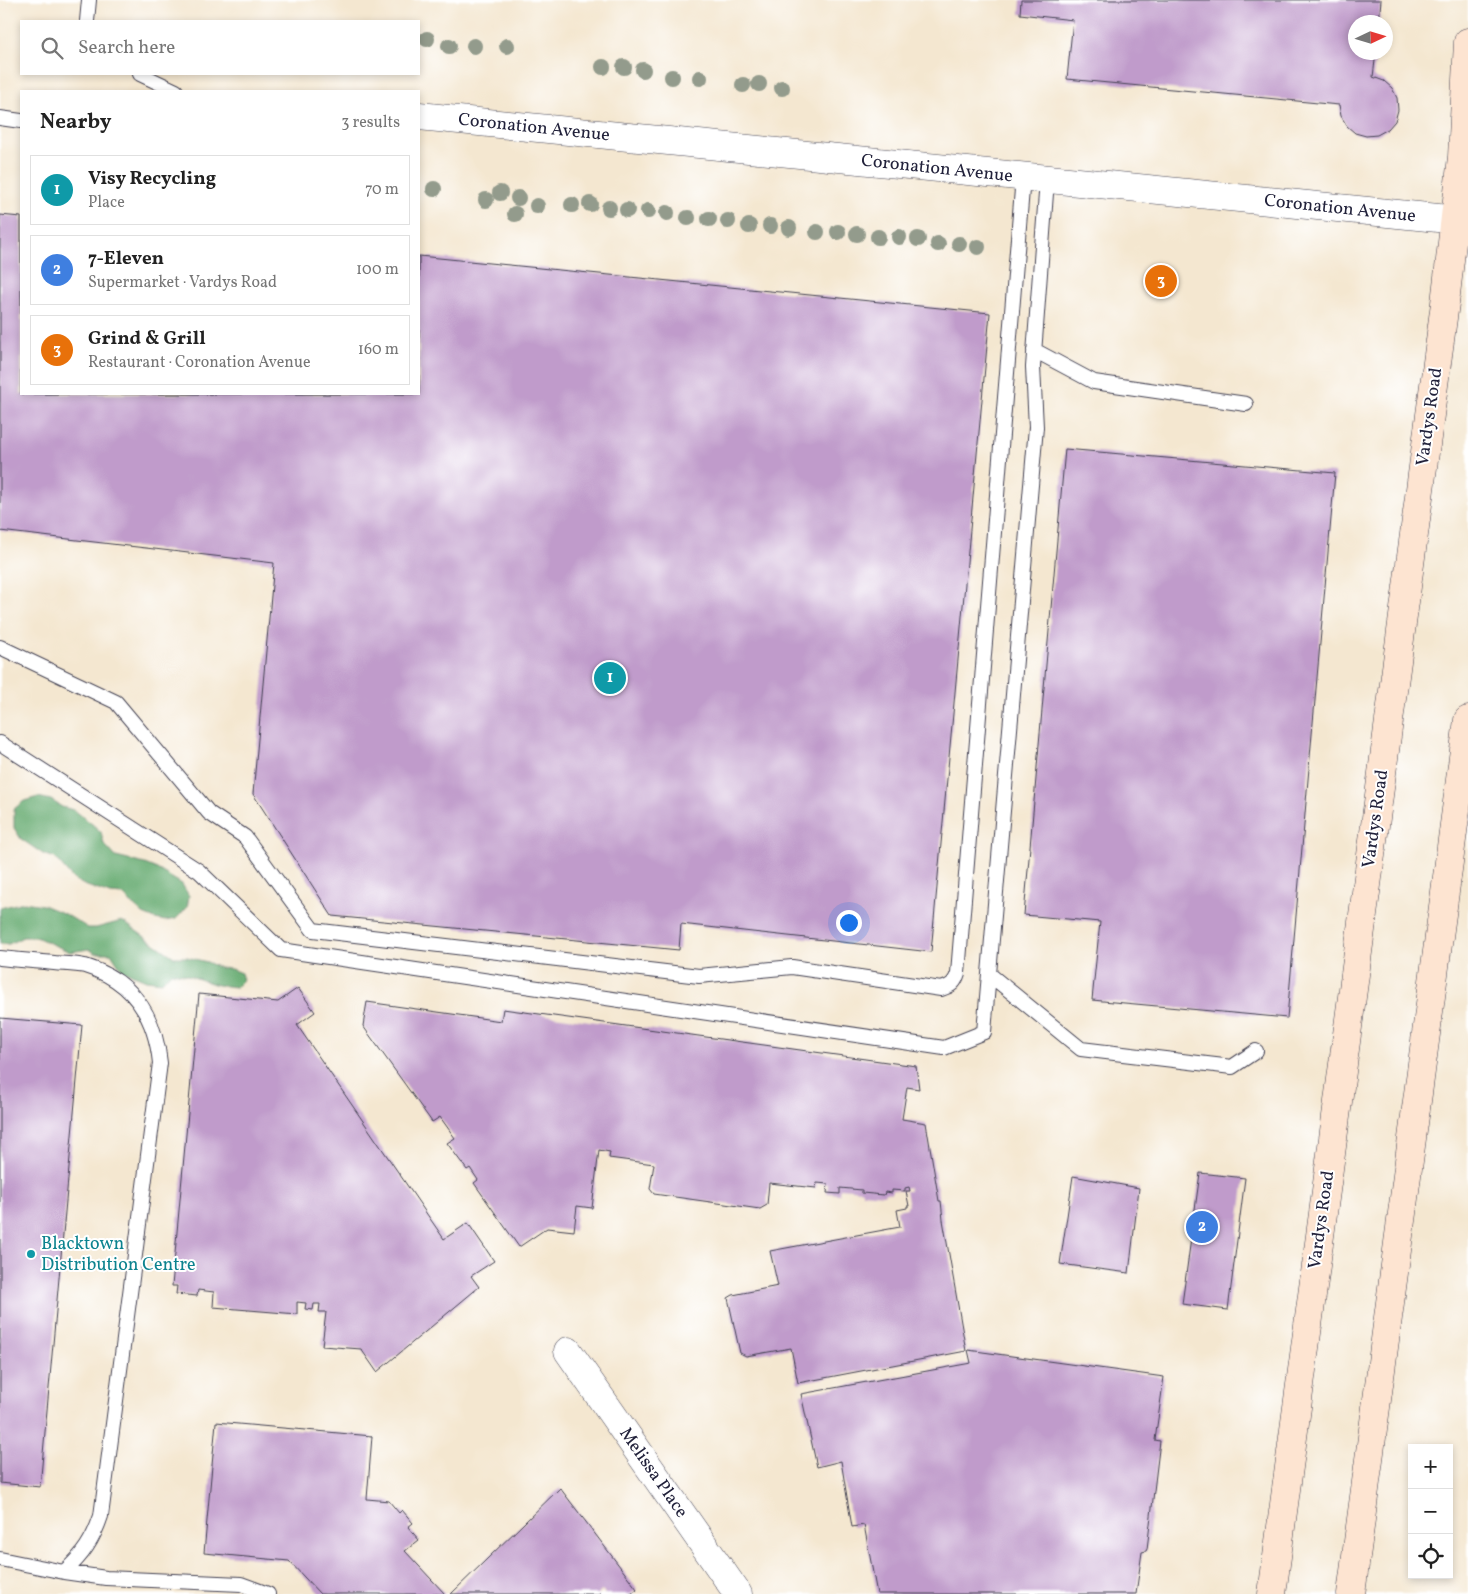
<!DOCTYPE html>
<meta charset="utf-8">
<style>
:root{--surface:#fff;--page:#f6f6f6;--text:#222;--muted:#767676;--line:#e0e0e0;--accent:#1a73e8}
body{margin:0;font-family:Vollkorn,serif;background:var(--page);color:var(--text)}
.controls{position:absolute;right:15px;bottom:15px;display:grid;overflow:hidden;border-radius:0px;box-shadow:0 2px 8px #0003}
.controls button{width:45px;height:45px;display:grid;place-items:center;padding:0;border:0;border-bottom:1px solid var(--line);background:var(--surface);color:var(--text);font:25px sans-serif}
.compass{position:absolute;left:1348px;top:15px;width:45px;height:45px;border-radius:50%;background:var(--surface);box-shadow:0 2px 8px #0003;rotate:86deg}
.you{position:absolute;left:848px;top:922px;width:18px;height:18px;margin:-12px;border:4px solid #fff;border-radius:50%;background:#1a73e8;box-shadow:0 0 0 8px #1a73e833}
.badge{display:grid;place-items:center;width:32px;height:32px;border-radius:50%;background:var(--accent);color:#fff;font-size:16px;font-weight:700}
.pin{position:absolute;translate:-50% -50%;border:2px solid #fff;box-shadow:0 1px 5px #0006}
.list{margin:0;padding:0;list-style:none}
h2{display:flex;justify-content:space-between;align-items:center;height:65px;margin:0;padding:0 20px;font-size:21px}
h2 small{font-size:16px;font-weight:400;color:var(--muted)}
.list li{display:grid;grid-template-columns:32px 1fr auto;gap:15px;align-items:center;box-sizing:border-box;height:70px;margin:0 10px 10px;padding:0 10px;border:1px solid var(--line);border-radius:0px}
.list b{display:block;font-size:19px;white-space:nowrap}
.list p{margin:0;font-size:16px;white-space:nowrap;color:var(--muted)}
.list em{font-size:16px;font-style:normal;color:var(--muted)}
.icon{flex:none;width:28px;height:28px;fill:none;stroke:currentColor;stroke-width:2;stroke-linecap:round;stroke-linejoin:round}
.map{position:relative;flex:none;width:1468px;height:1594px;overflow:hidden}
.search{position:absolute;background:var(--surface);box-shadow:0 2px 8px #0003;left:20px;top:20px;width:400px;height:55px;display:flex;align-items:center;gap:12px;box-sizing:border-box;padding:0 18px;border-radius:0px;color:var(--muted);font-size:19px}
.panel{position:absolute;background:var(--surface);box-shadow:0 2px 8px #0003;left:20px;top:90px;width:400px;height:305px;border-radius:0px}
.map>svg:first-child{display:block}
.forest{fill:#67ac72;stroke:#446756}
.building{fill:#c09bcb}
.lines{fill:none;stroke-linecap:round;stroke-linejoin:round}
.service-casing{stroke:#424051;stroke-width:16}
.minor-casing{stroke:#424051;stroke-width:29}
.secondary-casing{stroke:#424051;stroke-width:29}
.service{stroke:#fff;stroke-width:14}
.minor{stroke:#fff;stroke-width:28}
.secondary{stroke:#fde4d1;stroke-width:28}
.tree{fill:#939b8c}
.culture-dot{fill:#0f9aa8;stroke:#fff;stroke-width:2}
.labels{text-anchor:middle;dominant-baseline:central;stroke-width:4;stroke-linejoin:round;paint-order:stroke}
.street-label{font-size:18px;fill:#22223b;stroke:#fff}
.culture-label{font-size:18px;fill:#0d838f;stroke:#fff;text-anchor:start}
</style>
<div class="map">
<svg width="1468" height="1594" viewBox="0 0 1468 1594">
<rect width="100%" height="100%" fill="#fff"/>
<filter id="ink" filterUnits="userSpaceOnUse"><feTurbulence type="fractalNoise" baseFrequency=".02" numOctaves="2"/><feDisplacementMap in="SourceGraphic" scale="10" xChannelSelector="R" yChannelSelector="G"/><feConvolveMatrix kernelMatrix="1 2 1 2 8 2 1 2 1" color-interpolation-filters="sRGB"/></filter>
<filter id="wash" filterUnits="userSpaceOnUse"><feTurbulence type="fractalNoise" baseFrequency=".0096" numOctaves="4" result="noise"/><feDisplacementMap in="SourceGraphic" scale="20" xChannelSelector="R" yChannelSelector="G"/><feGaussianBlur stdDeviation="1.12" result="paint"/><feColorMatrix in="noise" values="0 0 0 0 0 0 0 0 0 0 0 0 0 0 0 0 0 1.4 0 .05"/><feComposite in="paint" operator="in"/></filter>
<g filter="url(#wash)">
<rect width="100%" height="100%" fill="#f4e7d0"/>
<path class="forest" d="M38,797L51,800L62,807L74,810L91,823L101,832L104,844L116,857L145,864L157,869L182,884L189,896L187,908L176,919L165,921L155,919L143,914L123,895L110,894L84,885L73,879L55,858L43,854L21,839L14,828V809L24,801Z
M24,902L43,905L67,915L88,928H96L122,921L174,957H187L207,962L220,968L231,969L241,973L243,980L236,987L217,985L184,974L171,972L162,982L146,980L122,970L111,953H95L89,949L70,952L36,937H23L9,944H0V908Z"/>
<g id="blocks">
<path class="building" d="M1021,0H1381L1379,22H1356V52H1376L1373,77L1384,81L1392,88L1397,98L1398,110L1395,121L1388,129L1377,135L1366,136L1355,133L1347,126L1341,116L1339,105L1067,79L1073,20L1020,14Z
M0,215L21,217V394H419V256L990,313L931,952L681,924L679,950L332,916L253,794L274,563L0,531Z
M1065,449L1335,473L1287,1018L1092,1000L1100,922L1024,915Z
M298,988L315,1012L297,1025L444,1239L468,1223L494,1261L471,1276L479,1287L377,1372L361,1349L322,1346L326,1312H319L320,1304H314L313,1310L305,1309L306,1303L297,1302V1314L213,1307L214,1292L198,1290L197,1296L176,1294L177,1286H172L199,994L278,1002Z
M367,1002L501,1021L503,1009L916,1066L919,1089L907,1087L902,1119L926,1123L939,1201H941L943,1220L966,1351L798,1383L791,1348L746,1356L740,1353L728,1298L733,1295L778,1286L770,1251L900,1227L897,1210L907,1208V1206H909L906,1191H910L909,1187L905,1188V1191L892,1190V1193L885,1192L884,1195L862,1193V1190L840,1188V1194L827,1193L828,1184L817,1183L816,1188L769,1183L767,1205L760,1209L654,1194L650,1189L654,1164L609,1158L610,1152L599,1150L592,1208L577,1206L574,1231L547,1228L519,1247L474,1183L478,1180L470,1168L467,1170L447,1143L455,1138L440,1117L432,1122L363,1026Z
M0,1018L82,1025L40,1487L0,1483Z
M1200,1173L1245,1178L1228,1310L1182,1304Z
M1073,1176L1139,1188L1129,1273L1060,1264Z
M968,1350L1164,1377L1155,1440L1160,1441L1147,1549L1146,1551L1142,1552L1136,1594H877L864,1525L852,1527L841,1461L817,1467L801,1394L971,1363Z
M216,1422L372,1436L367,1499L389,1501L399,1513L402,1510L413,1523L408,1527L419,1540L405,1551L445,1594H320L289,1561L204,1553Z
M560,1488L637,1589L631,1594H605L602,1591L598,1594H451Z"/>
</g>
</g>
<g filter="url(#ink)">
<use href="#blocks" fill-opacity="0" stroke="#424051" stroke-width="1"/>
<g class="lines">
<g class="service-casing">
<path id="service" d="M87,21L89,0
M140,74L176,91
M0,118L21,121
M1034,350L1094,382L1246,404
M0,647L116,702L209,813L245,837L313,930L699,976L792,967L941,989C951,986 955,983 958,973L1023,177
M0,743L199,871L281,950L944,1048L984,1032L1036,427L1033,367L1047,180
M0,958C18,960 36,961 54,963C64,964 75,964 85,966C132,980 155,1015 160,1063L101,1516C93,1540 83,1555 64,1572
M989,974L1081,1049L1232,1067L1256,1051
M0,1559L64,1572L106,1578L241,1584L268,1594"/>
</g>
<g class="minor-casing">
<path id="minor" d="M419,116L1468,221
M568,1351L738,1594"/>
</g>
<g class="secondary-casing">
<path id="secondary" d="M1272,1594L1445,303L1462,157L1468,42
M1351,1594L1468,720"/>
</g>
<use href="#service" class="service"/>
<use href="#minor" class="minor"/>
<use href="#secondary" class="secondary"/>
</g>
<g class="tree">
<circle cx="427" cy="39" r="8"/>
<circle cx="449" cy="46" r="8"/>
<circle cx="474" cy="46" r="8"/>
<circle cx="507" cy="46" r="8"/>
<circle cx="603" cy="67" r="8"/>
<circle cx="624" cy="67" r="8"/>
<circle cx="643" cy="70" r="8"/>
<circle cx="672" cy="77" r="8"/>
<circle cx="700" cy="78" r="8"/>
<circle cx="759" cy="84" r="8"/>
<circle cx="743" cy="85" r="8"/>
<circle cx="782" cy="88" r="8"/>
<circle cx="434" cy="189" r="8"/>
<circle cx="500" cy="193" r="8"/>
<circle cx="518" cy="198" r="8"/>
<circle cx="486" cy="200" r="8"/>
<circle cx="590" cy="204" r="8"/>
<circle cx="572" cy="205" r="8"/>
<circle cx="537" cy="206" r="8"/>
<circle cx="609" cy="208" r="8"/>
<circle cx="627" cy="210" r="8"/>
<circle cx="648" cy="211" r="8"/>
<circle cx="667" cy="213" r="8"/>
<circle cx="515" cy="214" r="8"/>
<circle cx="688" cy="218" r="8"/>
<circle cx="709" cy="219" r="8"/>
<circle cx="728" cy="221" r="8"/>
<circle cx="749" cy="226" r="8"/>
<circle cx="770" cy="226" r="8"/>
<circle cx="789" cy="228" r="8"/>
<circle cx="817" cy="232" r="8"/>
<circle cx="838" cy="232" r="8"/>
<circle cx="857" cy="234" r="8"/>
<circle cx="878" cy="237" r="8"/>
<circle cx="899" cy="237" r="8"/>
<circle cx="918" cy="239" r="8"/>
<circle cx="938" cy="244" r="8"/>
<circle cx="959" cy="244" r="8"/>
<circle cx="978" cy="247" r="8"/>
</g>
</g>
<circle class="culture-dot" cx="31" cy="1254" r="5"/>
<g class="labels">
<g class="street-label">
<text transform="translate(534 128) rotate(6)">Coronation Avenue</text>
<text transform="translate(937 169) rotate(6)">Coronation Avenue</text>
<text transform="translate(1340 209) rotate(6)">Coronation Avenue</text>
<text transform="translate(1430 417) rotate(-82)">Vardys Road</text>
<text transform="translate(1376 819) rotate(-82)">Vardys Road</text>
<text transform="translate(1322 1220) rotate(-82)">Vardys Road</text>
<text transform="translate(653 1473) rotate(55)">Melissa Place</text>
</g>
<g class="culture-label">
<text x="41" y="1244">Blacktown<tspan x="41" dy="21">Distribution Centre</tspan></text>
</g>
</g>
</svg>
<div class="controls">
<button>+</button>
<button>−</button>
<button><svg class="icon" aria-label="locate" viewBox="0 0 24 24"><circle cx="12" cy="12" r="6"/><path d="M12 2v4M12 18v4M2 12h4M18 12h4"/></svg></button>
</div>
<svg class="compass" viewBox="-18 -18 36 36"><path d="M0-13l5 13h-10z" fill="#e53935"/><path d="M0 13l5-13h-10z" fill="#767676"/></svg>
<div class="you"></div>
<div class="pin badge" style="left:610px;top:678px;background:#0f9aa8">1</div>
<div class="pin badge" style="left:1202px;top:1227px;background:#3f7fe0">2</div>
<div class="pin badge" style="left:1161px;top:281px;background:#e8710a">3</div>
<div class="search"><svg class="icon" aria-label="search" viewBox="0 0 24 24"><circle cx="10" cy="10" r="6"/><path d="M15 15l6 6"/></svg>Search here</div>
<section class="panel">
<h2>Nearby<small>3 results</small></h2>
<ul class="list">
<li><span class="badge" style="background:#0f9aa8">1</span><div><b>Visy Recycling</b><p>Place</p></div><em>70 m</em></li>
<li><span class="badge" style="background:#3f7fe0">2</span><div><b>7-Eleven</b><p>Supermarket · Vardys Road</p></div><em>100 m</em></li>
<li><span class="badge" style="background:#e8710a">3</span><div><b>Grind &amp; Grill</b><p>Restaurant · Coronation Avenue</p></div><em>160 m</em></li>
</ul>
</section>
</div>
